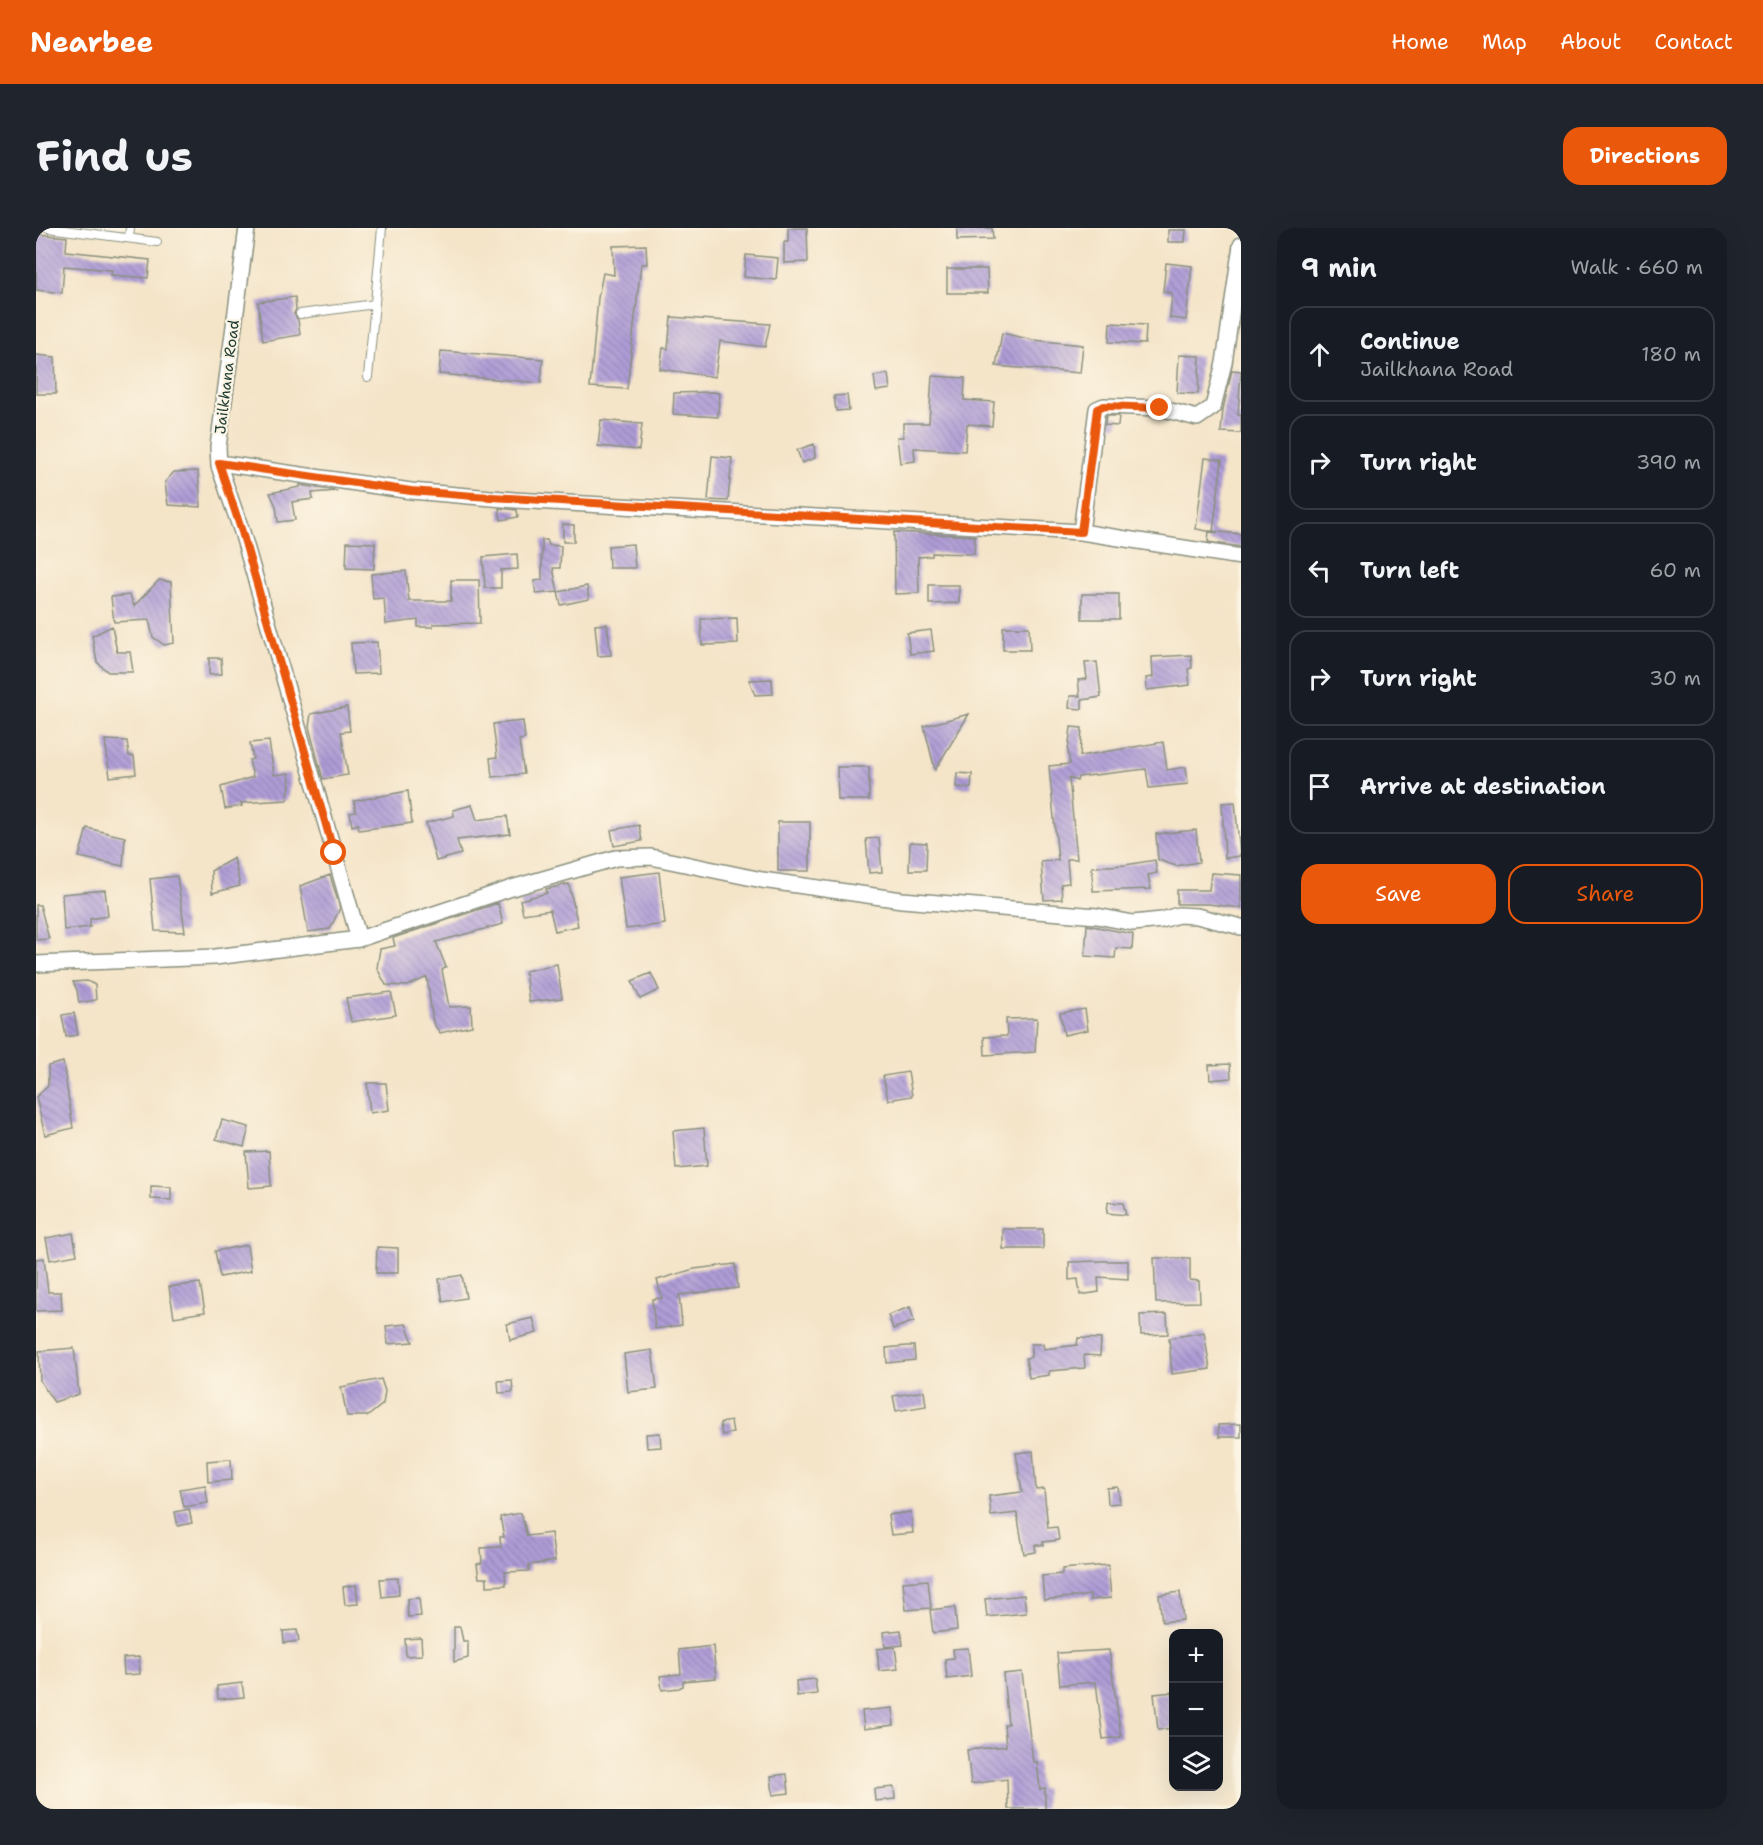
<!DOCTYPE html>
<meta charset="utf-8">
<style>
:root{--surface:#171b24;--page:#20242c;--text:#f1f3f6;--muted:#9ea1a6;--line:#363941;--accent:#ea580c}
body{margin:0;font-family:"Shantell Sans",sans-serif;background:var(--page);color:var(--text)}
.controls{position:absolute;right:18px;bottom:18px;display:grid;overflow:hidden;border-radius:12px;box-shadow:0 6px 24px #0002}
.controls button{width:54px;height:54px;display:grid;place-items:center;padding:0;border:0;border-bottom:2px solid var(--line);background:var(--surface);color:var(--text);font:30px sans-serif}
.stop{position:absolute;width:18px;height:18px;margin:-14px;border:4px solid #ea580c;border-radius:50%;background:#fff}
.stop.end{background:#ea580c;border-color:#fff;box-shadow:0 2px 6px #0008}
.list{margin:0;padding:0;list-style:none}
h2{display:flex;justify-content:space-between;align-items:center;height:78px;margin:0;padding:0 24px;font-size:26px}
h2 small{font-size:20px;font-weight:400;color:var(--muted)}
.list li{display:grid;grid-template-columns:39px 1fr auto;gap:18px;align-items:center;box-sizing:border-box;height:96px;margin:0 12px 12px;padding:0 12px;border:2px solid var(--line);border-radius:18px}
.list b{display:block;font-size:22px;white-space:nowrap}
.list p{margin:0;font-size:20px;white-space:nowrap;color:var(--muted)}
.list em{font-size:20px;font-style:normal;color:var(--muted)}
.actions{display:flex;gap:12px;padding:18px 24px}
.actions a{flex:1;padding:14px 0;border:2px solid var(--accent);border-radius:18px;text-align:center;font-size:21px;color:var(--accent)}
.actions .main{background:var(--accent);color:#fff}
.icon{flex:none;width:33px;height:33px;fill:none;stroke:currentColor;stroke-width:2;stroke-linecap:round;stroke-linejoin:round}
.map{position:relative;flex:none;width:1205px;height:1581px;overflow:hidden;border-radius:18px}
header{display:flex;align-items:center;gap:36px;box-sizing:border-box;height:84px;padding:0 30px;background:var(--accent);color:#fff}
header strong{font-size:28px}
nav{display:flex;gap:33px;margin-inline-start:auto;font-size:21px}
.intro{display:flex;align-items:center;justify-content:space-between;box-sizing:border-box;height:144px;padding:0 36px}
h1{margin:0;font-size:42px}
.button{padding:15px 27px;border-radius:18px;background:var(--accent);color:#fff;font-size:21px;font-weight:700}
main{display:flex;gap:36px;padding:0 36px}
aside{flex:1;background:var(--surface);border-radius:18px;box-shadow:0 6px 24px #0002}
.map>svg:first-child{display:block}
.building{fill:url(#building-back-hatch)}
.lines{fill:none;stroke-linecap:round;stroke-linejoin:round}
.service-casing{stroke:#8a907e;stroke-width:10}
.minor-casing{stroke:#8a907e;stroke-width:18}
.service{stroke:#fff;stroke-width:8}
.minor{stroke:#fff;stroke-width:15}
.route{stroke:#ea580c;stroke-width:8}
.labels{text-anchor:middle;dominant-baseline:central;stroke-width:4.5;stroke-linejoin:round;paint-order:stroke}
.street-label{font-size:15px;fill:#1f3d34;stroke:#fcf5e5}
</style>
<header>
<strong>Nearbee</strong>
<nav><a>Home</a><a>Map</a><a>About</a><a>Contact</a></nav>
</header>
<div class="intro"><h1>Find us</h1><a class="button">Directions</a></div>
<main>
<div class="map">
<svg width="1205" height="1581" viewBox="0 0 1205 1581">
<defs>
<pattern id="building-back-hatch" width="6" height="6" patternUnits="userSpaceOnUse" patternTransform="scale(1.5)"><rect width="6" height="6" fill="#af9cd7"/><path d="M-1 5l2 2M0 0l6 6M5-1l2 2" fill="none" stroke="#8e80af"/></pattern>
</defs>
<rect width="100%" height="100%" fill="#fcf5e5"/>
<filter id="ink" filterUnits="userSpaceOnUse"><feTurbulence type="fractalNoise" baseFrequency=".0167" numOctaves="2"/><feDisplacementMap in="SourceGraphic" scale="12" xChannelSelector="R" yChannelSelector="G"/><feConvolveMatrix kernelMatrix="1 2 1 2 8 2 1 2 1" color-interpolation-filters="sRGB"/></filter>
<filter id="wash" filterUnits="userSpaceOnUse"><feTurbulence type="fractalNoise" baseFrequency=".008" numOctaves="4" result="noise"/><feDisplacementMap in="SourceGraphic" scale="24" xChannelSelector="R" yChannelSelector="G"/><feGaussianBlur stdDeviation="1.35" result="paint"/><feColorMatrix in="noise" values="0 0 0 0 0 0 0 0 0 0 0 0 0 0 0 0 0 1.4 0 .05"/><feComposite in="paint" operator="in"/></filter>
<g filter="url(#wash)">
<rect width="100%" height="100%" fill="#f4e4c8"/>
<g id="blocks">
<path class="building" d="M752,0H771L772,34L748,35V14H752Z
M921,0H956L957,11L921,12Z
M1132,2H1150L1149,14H1132Z
M0,6L31,9L30,23L114,32L112,50L75,47L76,42L28,38L26,65L0,62Z
M610,17L611,36H605L591,161L554,159L562,70L567,45L578,47L577,18Z
M710,27L742,30L740,52L708,49Z
M1130,35L1156,38L1150,92L1134,90L1136,65L1127,64Z
M911,41H951L952,65H911Z
M259,69L260,81L258,86L262,92L264,107L227,113L222,74Z
M635,89L734,96L729,119L684,113L679,149L624,141L627,120L632,121Z
M1074,95L1110,97L1109,116L1073,114Z
M966,105L997,112L1047,117L1044,145L960,138Z
M405,123L507,131L505,155L403,146Z
M0,127L19,129L20,166H0Z
M1143,127L1164,128L1162,166L1141,165Z
M1196,142L1205,143L1202,187H1205V205L1185,204L1187,181Z
M852,146L854,161L840,163L838,148Z
M896,148L929,150L928,172L958,174L956,198L931,196L929,223L878,220L879,233L864,235L861,209H867V195H893Z
M677,164L683,165L682,189L637,186L638,165Z
M811,167L813,182L800,183L798,168Z
M1070,188H1083L1082,198L1069,197Z
M565,192L606,196L603,222L562,218Z
M778,216L779,230L766,235L761,222Z
M676,228L696,230L692,273L672,272Z
M1169,230L1186,232L1177,304L1160,301Z
M162,243L165,279L132,277L129,254L138,244Z
M264,257L301,263L276,265L277,271L256,274L259,292L242,294L240,278L234,265L264,259Z
M463,280L481,282L482,289L465,292Z
M527,296L538,297V314H527Z
M1173,303L1205,306V319L1172,314Z
M858,304L939,308L938,326L896,325V328L882,329L883,365L859,366Z
M506,312H511L513,317L525,318L524,340H517L522,364L500,366L498,353L506,352Z
M311,314L339,315L338,341L310,340Z
M597,316L599,340H573L572,318Z
M481,326L482,341L465,342V360H449L447,329Z
M370,343L373,373H415V352H443L444,395L397,396V399H382V392L350,396L348,370L337,371L335,346Z
M123,352L135,354L138,415L128,417L117,409L113,392L78,394L75,369L94,367L98,378Z
M893,357H923V375L893,376Z
M551,358L553,371L525,377L522,364Z
M1046,366H1083V391H1046Z
M701,390L702,416L666,417L665,391Z
M571,396L575,427L562,428L559,397Z
M76,398L81,424H94L97,444H72L61,434L56,408Z
M967,399H993L994,422H967Z
M895,402L898,423L874,426L871,405Z
M341,414L343,445L317,446L315,415Z
M1155,427L1156,440L1152,441L1154,457L1111,462L1110,450L1117,449L1116,429Z
M173,430H185L186,446L173,447Z
M1061,434L1065,469L1046,472V481L1033,480L1034,468H1044L1042,452L1051,451L1049,435Z
M736,451L737,466L719,467L713,452Z
M311,479L314,503L305,504L312,547L287,551L273,499L275,486Z
M933,486L919,509L899,542L888,498Z
M487,493L489,511L483,512L488,546L456,549L454,530L461,529L457,496Z
M1035,499L1046,500L1044,528L1127,514L1131,542L1150,539L1152,556L1113,560L1110,541L1042,549L1041,553L1033,550L1041,631H1031L1033,655L1025,656L1026,671L1008,672L1005,634L1022,632L1013,538L1034,536L1032,523Z
M69,512L91,513L93,528H98L100,546L74,549Z
M233,513L238,547L253,545L254,557L251,572L205,575L206,578L189,581L185,559L217,549L213,532L217,531L214,515Z
M801,539H833V572H802Z
M921,545L936,546L935,560L920,559Z
M372,563L376,595L323,602L322,596L316,598L314,585L320,584L318,573Z
M1199,574L1204,628L1189,630L1186,575Z
M436,577L441,592L471,588L474,606L421,612L425,626L400,633L390,595L418,588L417,582Z
M742,594H774V643H742Z
M603,597L606,613L578,618L575,602Z
M51,600L89,609L87,638L43,629Z
M1160,602L1163,634L1140,638L1122,632L1120,606Z
M843,610L846,644L833,645L830,611Z
M874,614L891,615L890,642H873Z
M198,630L204,658L176,665L175,643Z
M1119,632L1121,645L1112,647L1115,661L1057,663L1056,639L1089,637Z
M623,644L629,696L590,701L583,649Z
M1175,645L1205,647V680L1172,676H1141V662H1173Z
M294,647L304,680L294,701L272,704L264,658Z
M141,648L149,704L119,703L114,651Z
M533,656L542,698L519,703L514,682L487,686L484,672L511,665L510,661Z
M69,662L72,688L54,691V699L28,702L26,666Z
M462,675L467,696L400,714L410,739L406,742L413,779L435,778L436,798L404,805L397,795L391,749L372,758L350,757L341,740L344,721L359,718L357,710Z
M0,677H4L13,711L0,712Z
M1051,697L1097,706L1096,721L1080,720L1079,730L1049,728Z
M521,736L526,770L493,774L489,743Z
M615,745L623,762L604,771L596,753Z
M51,753L59,757L60,772L43,775L41,762L37,754Z
M355,764L360,787L315,794L310,770Z
M1049,781L1052,802L1028,807L1024,785Z
M38,785L42,807L30,809L26,787Z
M1001,790L999,824L949,827L948,809L971,808L970,791Z
M27,834L37,900L9,907L0,869L12,858V838Z
M1194,836L1195,850L1174,852L1173,837Z
M872,844L876,868L852,872L847,848Z
M331,855H350L353,882L334,885Z
M186,892L213,899L208,919L180,911Z
M668,900L671,938L640,941L637,903Z
M233,923L235,958L213,960L210,924Z
M115,958L135,959V972L115,971Z
M1072,974L1087,975L1090,987L1071,985Z
M967,1001H1007V1021H967Z
M37,1005L41,1027L14,1032L10,1010Z
M211,1017L215,1043L184,1049L179,1023Z
M341,1019L362,1020V1045H340Z
M8,1030L12,1064H25L26,1082L0,1083V1031Z
M1118,1030H1154V1052L1163,1053L1164,1074L1120,1075Z
M1065,1033H1092V1051L1062,1049L1063,1064L1044,1067L1042,1051L1033,1052V1034Z
M699,1036L702,1060L643,1067L646,1097L619,1101L616,1071L626,1070L621,1052L658,1041Z
M426,1047L430,1070L407,1074L403,1051Z
M164,1055L169,1084L138,1089L133,1059Z
M874,1079L878,1093L857,1101L852,1087Z
M1131,1086L1132,1106L1105,1107L1104,1087Z
M497,1090L501,1105L474,1112L471,1096Z
M370,1096L377,1114L352,1116L350,1098Z
M1168,1104L1174,1141L1136,1146L1133,1110Z
M1042,1110L1065,1111L1064,1128L1048,1127L1049,1140L1013,1143V1147L993,1150L990,1130L995,1129V1116H1007L1008,1121L1041,1117Z
M871,1118H878L879,1132L851,1135L850,1120Z
M38,1120L43,1166L18,1174L4,1153L3,1123Z
M616,1122L621,1161L592,1164L588,1126Z
M345,1151L349,1163L347,1176L332,1188H311L305,1159Z
M476,1152L477,1164L463,1165L462,1153Z
M888,1163L890,1178L860,1183L857,1168Z
M695,1193L697,1205L686,1207L684,1195Z
M1205,1196V1209H1183L1182,1197Z
M624,1205L625,1219L611,1220L610,1206Z
M997,1223L1000,1262L1008,1261L1012,1300L1021,1299L1023,1312L1007,1314L1008,1317H999L1000,1324L988,1326L981,1285L955,1288L953,1268L986,1264L980,1225Z
M195,1231L196,1252L172,1254L171,1233Z
M169,1257L172,1275L148,1279L144,1261Z
M1082,1259L1084,1275L1072,1276L1071,1260Z
M153,1281L156,1295L142,1298L139,1284Z
M875,1284L877,1305L855,1307L852,1287Z
M485,1285L491,1308L515,1305L519,1333L493,1337V1343L469,1344L470,1357L451,1358V1350H443L441,1336L446,1335L445,1320L465,1319L464,1309H468L464,1289Z
M1072,1337L1075,1370L1054,1372V1367L1008,1372L1006,1348L1026,1346V1341Z
M362,1350L363,1367L346,1369L344,1351Z
M892,1352L895,1380L870,1382L867,1354Z
M320,1357L322,1376L309,1377L307,1359Z
M1144,1364L1147,1392L1126,1394L1123,1367Z
M988,1367L990,1385L951,1389L949,1371Z
M383,1370L385,1388L372,1389L371,1371Z
M919,1379L921,1402L897,1405L894,1382Z
M418,1399H424L427,1413H432V1430L418,1434Z
M261,1402L263,1413L248,1415L247,1403Z
M865,1402L867,1417L849,1419L847,1404Z
M385,1410L386,1427L370,1428L369,1411Z
M677,1418L680,1450L647,1453V1458L643,1460L626,1462L624,1448L645,1446L643,1422Z
M859,1419L862,1441L843,1443L841,1421Z
M932,1420L935,1448L911,1451L909,1431L918,1430L917,1421Z
M1073,1422L1085,1509L1067,1511L1060,1454L1024,1457L1021,1425Z
M103,1429L104,1446L88,1447L87,1430Z
M986,1444L997,1534H1001L1004,1561L1009,1560V1581H972L971,1551L935,1556L931,1522L970,1518L968,1497L972,1496L967,1446Z
M779,1451L781,1466L761,1468L760,1453Z
M206,1455L208,1469L182,1471L181,1458Z
M1137,1464V1500L1122,1502L1118,1466Z
M856,1480L858,1497L828,1501L826,1483Z
M751,1546L753,1565L737,1567L735,1548Z
M858,1559L859,1571L839,1573L838,1561Z"/>
</g>
</g>
<g filter="url(#ink)">
<use href="#blocks" fill-opacity="0" stroke="#8a907e" stroke-width="1.5"/>
<g class="lines">
<g class="service-casing">
<path id="service" d="M12,0L121,14
M93,10L94,0
M264,86L339,76
M332,149L346,0"/>
</g>
<g class="minor-casing">
<path id="minor" d="M211,0L182,219L183,238L206,304L323,711
M183,235L375,263L479,272L1045,304L1205,329
M1045,304L1061,181L1068,178L1124,180L1161,190L1177,179L1188,135L1205,17
M0,736L179,729L323,711L476,660L580,630L615,629L726,652L866,672L1061,688L1097,695L1126,692L1142,687L1161,688L1205,699"/>
</g>
<use href="#service" class="service"/>
<use href="#minor" class="minor"/>
</g>
</g>
<g class="lines" filter="url(#ink)">
<path class="route" d="M298,625L206,304L183,235L375,263L438,268L1045,304L1061,181L1068,178L1124,180"/>
</g>
<g class="labels">
<g class="street-label">
<text transform="translate(191 149) rotate(-83)">Jailkhana Road</text>
</g>
</g>
</svg>
<div class="controls">
<button>+</button>
<button>−</button>
<button><svg class="icon" aria-label="layers" viewBox="0 0 24 24"><path d="M12 4l9 5-9 5-9-5zM3 14l9 5 9-5"/></svg></button>
</div>
<div class="stop" style="left:298px;top:625px"></div>
<div class="stop end" style="left:1124px;top:180px"></div>
</div>
<aside>
<h2>9 min<small>Walk · 660 m</small></h2>
<ul class="list">
<li><svg class="icon" aria-label="ahead" viewBox="0 0 24 24"><path d="M12 20V5M6 11l6-6 6 6"/></svg><div><b>Continue</b><p>Jailkhana Road</p></div><em>180 m</em></li>
<li><svg class="icon" aria-label="right" viewBox="0 0 24 24"><path d="M7 20v-9h11M14 6l5 5-5 5"/></svg><div><b>Turn right</b></div><em>390 m</em></li>
<li><svg class="icon" aria-label="left" viewBox="0 0 24 24"><path d="M17 20v-9H6M10 6l-5 5 5 5"/></svg><div><b>Turn left</b></div><em>60 m</em></li>
<li><svg class="icon" aria-label="right" viewBox="0 0 24 24"><path d="M7 20v-9h11M14 6l5 5-5 5"/></svg><div><b>Turn right</b></div><em>30 m</em></li>
<li><svg class="icon" aria-label="arrive" viewBox="0 0 24 24"><path d="M6 21V4h12l-3 4 3 4H6"/></svg><div><b>Arrive at destination</b></div></li>
</ul>
<div class="actions"><a class="main">Save</a><a>Share</a></div>
</aside>
</main>
